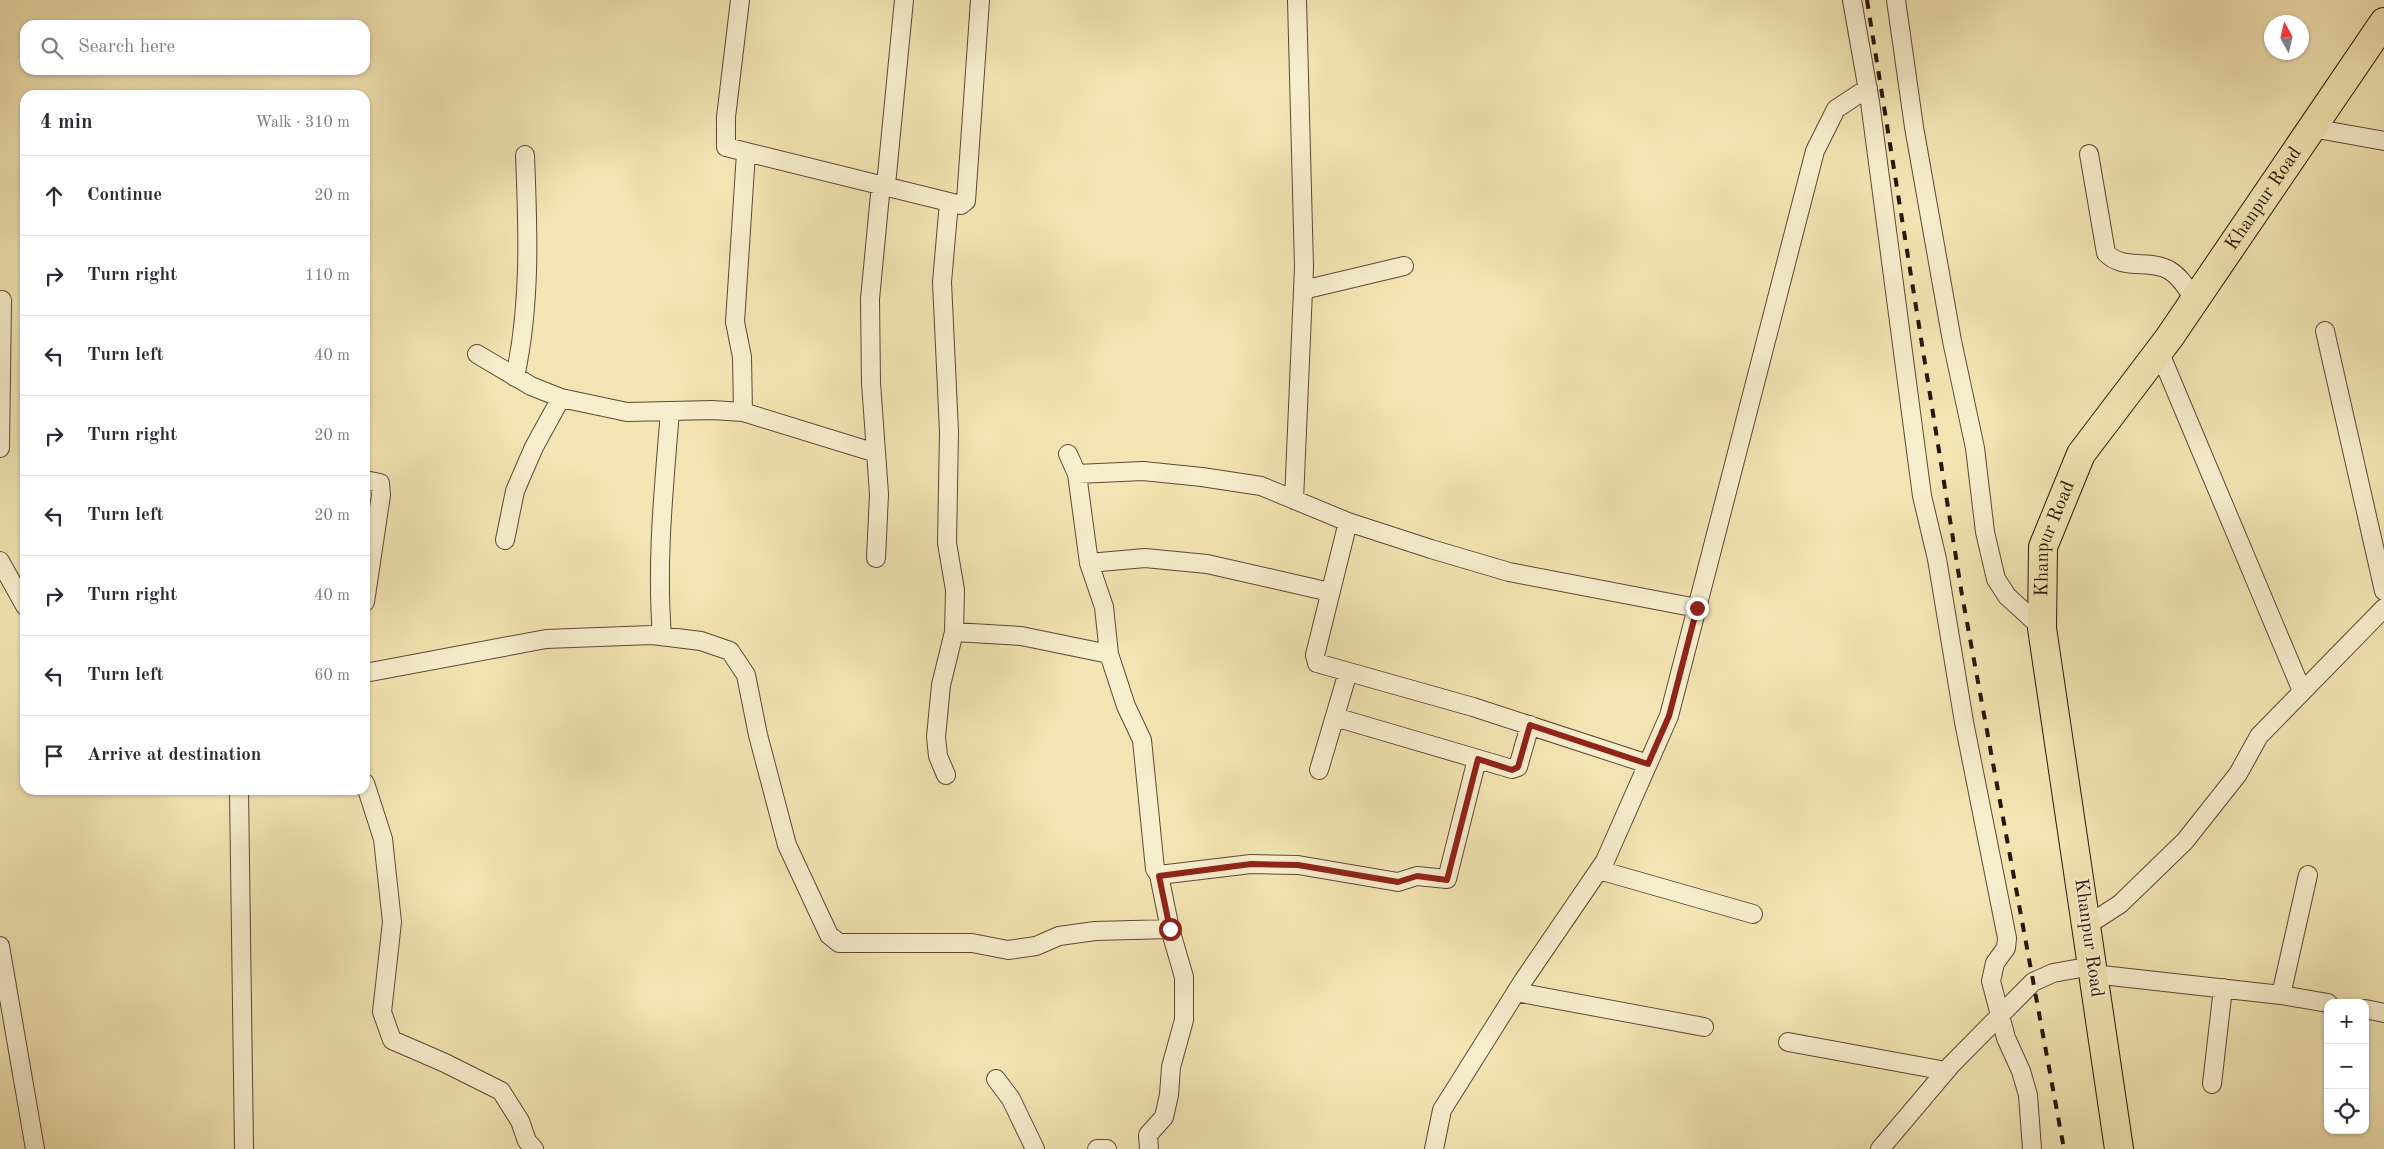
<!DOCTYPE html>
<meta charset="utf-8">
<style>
:root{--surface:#fff;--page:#f7f7f7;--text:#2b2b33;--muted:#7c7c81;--line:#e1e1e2}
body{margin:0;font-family:"Old Standard TT",serif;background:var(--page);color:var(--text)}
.controls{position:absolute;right:15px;bottom:15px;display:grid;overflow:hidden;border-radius:10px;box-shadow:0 1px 4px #0004}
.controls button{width:45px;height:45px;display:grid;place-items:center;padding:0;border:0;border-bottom:1px solid var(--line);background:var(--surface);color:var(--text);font:25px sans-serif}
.compass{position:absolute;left:2264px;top:15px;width:45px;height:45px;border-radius:50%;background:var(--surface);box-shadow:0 1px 4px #0004;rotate:352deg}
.stop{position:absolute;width:15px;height:15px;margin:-11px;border:4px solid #8f2418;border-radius:50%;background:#fff}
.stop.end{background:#8f2418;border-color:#fff;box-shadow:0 1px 5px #0008}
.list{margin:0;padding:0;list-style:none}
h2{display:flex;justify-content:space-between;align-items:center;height:65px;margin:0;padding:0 20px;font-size:21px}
h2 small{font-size:16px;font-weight:400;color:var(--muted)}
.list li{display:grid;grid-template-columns:32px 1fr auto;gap:15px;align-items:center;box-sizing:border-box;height:80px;padding:0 20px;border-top:1px solid var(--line)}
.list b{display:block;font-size:19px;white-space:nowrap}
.list em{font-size:16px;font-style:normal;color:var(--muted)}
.icon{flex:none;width:28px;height:28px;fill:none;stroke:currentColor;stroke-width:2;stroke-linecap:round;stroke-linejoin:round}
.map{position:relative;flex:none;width:2384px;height:1149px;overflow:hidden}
.search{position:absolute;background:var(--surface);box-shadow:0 1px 4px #0004;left:20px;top:20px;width:350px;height:55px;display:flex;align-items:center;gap:12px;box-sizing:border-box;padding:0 18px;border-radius:15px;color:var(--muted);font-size:19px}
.panel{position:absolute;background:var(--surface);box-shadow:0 1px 4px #0004;left:20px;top:90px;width:350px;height:705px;border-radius:15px}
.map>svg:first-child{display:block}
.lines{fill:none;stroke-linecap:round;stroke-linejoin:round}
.street-casing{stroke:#5e4834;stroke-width:20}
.highway-casing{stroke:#2d140a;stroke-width:30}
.street{stroke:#f7eece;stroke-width:18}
.highway{stroke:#f3e5b3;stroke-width:28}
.rail{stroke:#2d140a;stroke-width:4;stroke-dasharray:9 9;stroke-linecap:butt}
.route{stroke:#8f2418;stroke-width:6}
.labels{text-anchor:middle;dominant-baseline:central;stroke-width:4;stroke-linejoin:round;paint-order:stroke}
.street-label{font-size:19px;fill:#2d140a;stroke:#f7eece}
</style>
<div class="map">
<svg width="2384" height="1149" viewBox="0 0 2384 1149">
<rect width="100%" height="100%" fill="#f3e5b3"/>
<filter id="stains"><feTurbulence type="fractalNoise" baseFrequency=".004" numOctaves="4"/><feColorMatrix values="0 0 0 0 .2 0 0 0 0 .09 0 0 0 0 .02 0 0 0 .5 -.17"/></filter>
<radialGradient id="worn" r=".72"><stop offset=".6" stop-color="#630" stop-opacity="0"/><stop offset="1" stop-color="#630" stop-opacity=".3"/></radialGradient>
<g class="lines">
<g class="street-casing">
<path id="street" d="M740,0L726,117V147L961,205L966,201L980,0
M1852,0L1870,102L1922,496L1937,559L1964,722L2007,938L2006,948L1995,963L1991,981L2006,1038L2021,1071L2028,1095L2032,1149
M1896,0L1914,127L1952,341L1975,448L1985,532L1996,579L2007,596L2042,628
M2312,128L2384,141
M2089,154L2106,253C2123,271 2150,259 2169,270C2181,277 2187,289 2195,300
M886,185L904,0
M1303,290L1404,266
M2325,331L2384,591
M2159,351L2302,691
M477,354L531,386L561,398L627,412L712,410L743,412L876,453
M515,377C531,303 528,229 525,155
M743,412L742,357L735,322L746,153
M0,448L2,300
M1068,454L1077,474L1089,563L1104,607L1109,654L1126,706L1142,740L1155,869L1159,875L1251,864L1298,865L1398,882L1417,876L1447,879L1477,759
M1077,474L1143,471L1202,477L1261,486L1348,522L1431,549L1509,572L1697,608
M365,480L380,483L381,495L365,602
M1294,500L1304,267L1297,0
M1348,522L1315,655L1317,663L1473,707L1648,764
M505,540L515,491L534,447L561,398
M876,558L879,494L871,383L870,299L881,184
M0,561L25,606
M1089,563L1145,558L1207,564L1330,592
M954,632L1021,636L1109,654
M662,636C656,561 664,487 670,411
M365,673L546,639L652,635L701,641L730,651L746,675L758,735L787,845L829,935L839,943H972L1008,950L1036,946L1059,936L1095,931L1170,929
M1335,717L1512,769L1518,767L1530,725
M1319,770L1348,672
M946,775L938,756L936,737L941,685L954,632L955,590L947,543L949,432L942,282L949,202
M365,783L383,839L392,922L382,1012L392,1040L445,1063L501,1091L520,1121L527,1141L534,1149
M239,790L244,1149
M1599,870L1753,914
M2086,926L2120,904L2185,841L2238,774L2259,736L2384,608
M0,946L35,1149
M2093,974L2281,995L2328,1003
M1516,992L1704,1027
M2281,995L2308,875
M2365,1009L2384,1013
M1788,1042L1946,1071
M996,1079L1011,1099L1035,1149
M2212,1084L2223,988
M1097,1149H1107
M1149,1149L1148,1135L1164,1117L1169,1095L1171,1067L1184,1020V977L1170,929L1159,875
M1434,1149L1442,1110L1523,981L1605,861L1669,716L1815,151L1836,109L1868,88
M1880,1149L1951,1065L2033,982L2053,973L2092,966"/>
</g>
<g class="highway-casing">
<g id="highway">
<path id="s1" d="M2119,1149L2042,628L2043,547L2081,454L2169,338L2384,22"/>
</g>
</g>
<use href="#street" class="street"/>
<use href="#highway" class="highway"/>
<path class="rail" d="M1867,0L1962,595L2064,1149"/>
</g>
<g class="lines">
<path class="route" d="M1170,929L1159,876L1251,864L1298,865L1398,882L1417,876L1447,880L1478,759L1512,770L1518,767L1530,725L1648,764L1669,716L1697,608"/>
</g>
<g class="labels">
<g class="street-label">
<text stroke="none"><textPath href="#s1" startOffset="1022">Khanpur Road</textPath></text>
<text stroke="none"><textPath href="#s1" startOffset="618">Khanpur Road</textPath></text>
<text transform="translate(2088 938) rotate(82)">Khanpur Road</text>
</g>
</g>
<rect width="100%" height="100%" filter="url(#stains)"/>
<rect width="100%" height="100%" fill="url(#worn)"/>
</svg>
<div class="controls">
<button>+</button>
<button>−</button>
<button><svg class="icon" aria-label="locate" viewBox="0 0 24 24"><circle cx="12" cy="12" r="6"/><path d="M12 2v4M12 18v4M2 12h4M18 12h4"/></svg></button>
</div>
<svg class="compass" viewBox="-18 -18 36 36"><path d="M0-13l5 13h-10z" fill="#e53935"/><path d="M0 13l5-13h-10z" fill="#7c7c81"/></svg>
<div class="stop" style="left:1170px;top:929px"></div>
<div class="stop end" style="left:1697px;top:608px"></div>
<div class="search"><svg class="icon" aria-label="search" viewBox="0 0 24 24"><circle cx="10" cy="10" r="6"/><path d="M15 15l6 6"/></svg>Search here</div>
<section class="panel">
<h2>4 min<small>Walk · 310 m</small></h2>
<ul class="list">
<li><svg class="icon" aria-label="ahead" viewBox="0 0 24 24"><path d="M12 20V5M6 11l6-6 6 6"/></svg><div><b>Continue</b></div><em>20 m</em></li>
<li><svg class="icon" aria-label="right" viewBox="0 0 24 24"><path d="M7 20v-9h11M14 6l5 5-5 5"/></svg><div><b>Turn right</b></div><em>110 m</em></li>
<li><svg class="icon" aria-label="left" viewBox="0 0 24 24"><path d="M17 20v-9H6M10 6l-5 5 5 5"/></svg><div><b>Turn left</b></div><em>40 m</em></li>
<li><svg class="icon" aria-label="right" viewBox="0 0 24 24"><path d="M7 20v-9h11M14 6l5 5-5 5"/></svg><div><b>Turn right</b></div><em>20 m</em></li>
<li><svg class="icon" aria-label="left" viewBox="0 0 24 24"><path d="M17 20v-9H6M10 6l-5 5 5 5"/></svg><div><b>Turn left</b></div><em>20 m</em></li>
<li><svg class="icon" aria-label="right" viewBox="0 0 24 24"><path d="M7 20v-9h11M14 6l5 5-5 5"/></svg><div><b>Turn right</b></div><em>40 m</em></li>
<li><svg class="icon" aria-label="left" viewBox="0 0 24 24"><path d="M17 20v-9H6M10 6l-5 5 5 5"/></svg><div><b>Turn left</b></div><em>60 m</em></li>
<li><svg class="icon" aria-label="arrive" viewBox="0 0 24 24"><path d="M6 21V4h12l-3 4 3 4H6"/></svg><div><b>Arrive at destination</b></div></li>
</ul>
</section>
</div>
